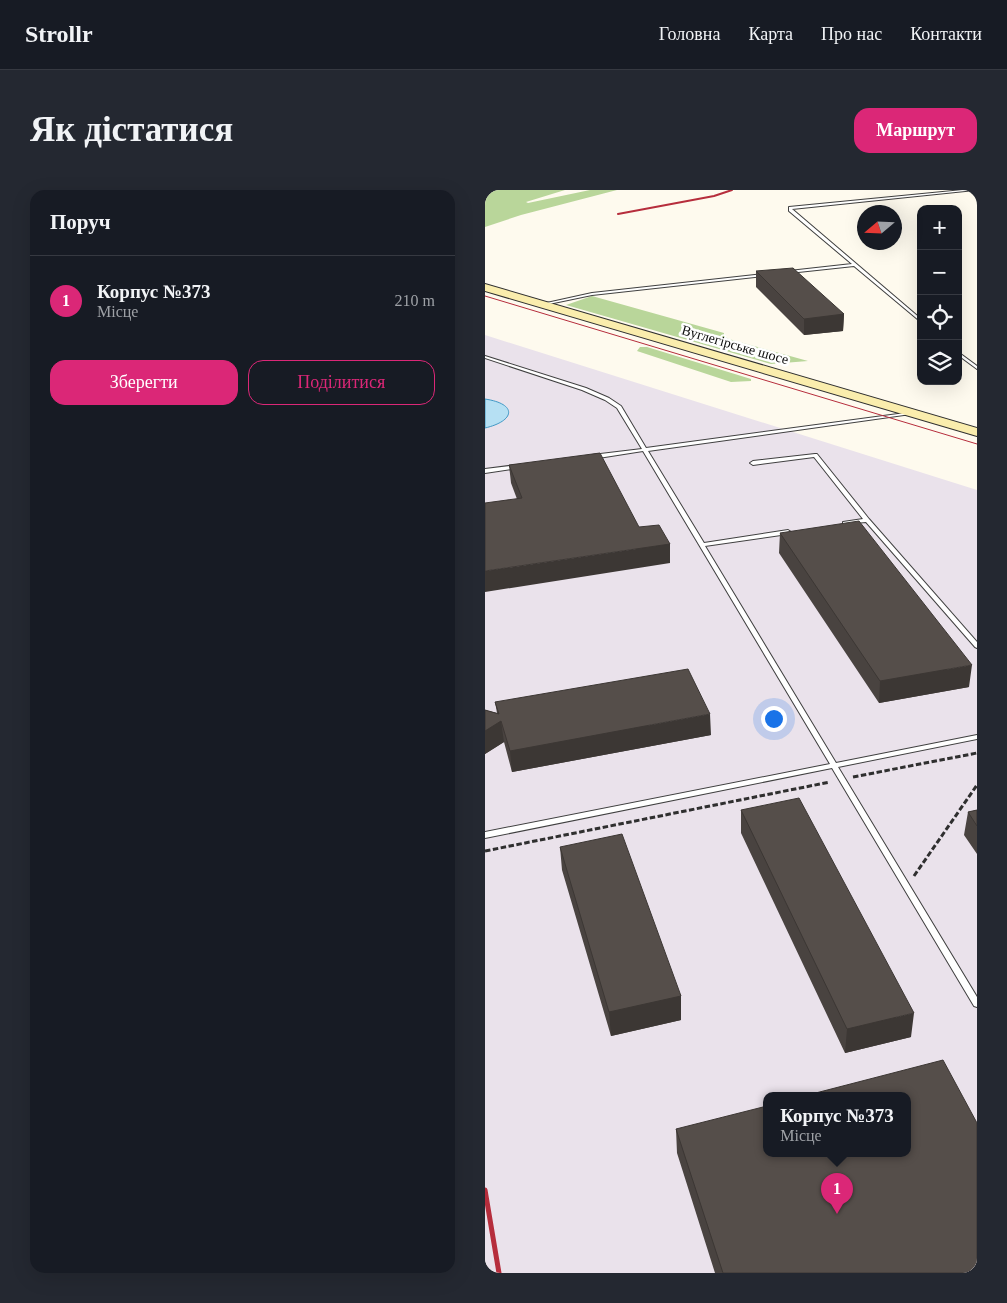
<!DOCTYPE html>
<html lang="uk">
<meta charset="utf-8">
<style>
:root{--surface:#171b24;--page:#242831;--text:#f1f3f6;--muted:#9ea1a6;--line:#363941;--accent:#db2777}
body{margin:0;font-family:Georgia,serif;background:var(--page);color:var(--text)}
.controls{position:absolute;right:15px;top:15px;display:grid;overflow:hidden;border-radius:10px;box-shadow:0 5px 20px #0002}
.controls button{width:45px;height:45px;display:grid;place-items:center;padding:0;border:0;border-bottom:1px solid var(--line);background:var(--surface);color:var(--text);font:25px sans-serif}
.compass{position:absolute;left:372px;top:15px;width:45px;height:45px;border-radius:50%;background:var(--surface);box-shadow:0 5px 20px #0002;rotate:251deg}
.you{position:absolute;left:288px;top:528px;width:18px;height:18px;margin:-12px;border:4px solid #fff;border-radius:50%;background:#1a73e8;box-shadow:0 0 0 8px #1a73e833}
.badge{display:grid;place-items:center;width:32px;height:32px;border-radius:50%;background:var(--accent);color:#fff;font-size:16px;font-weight:700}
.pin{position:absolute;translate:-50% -41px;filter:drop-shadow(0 1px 2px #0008)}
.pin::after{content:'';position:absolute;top:26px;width:18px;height:15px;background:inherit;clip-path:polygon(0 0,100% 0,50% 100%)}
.popup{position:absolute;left:278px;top:902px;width:148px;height:65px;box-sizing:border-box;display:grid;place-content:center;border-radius:10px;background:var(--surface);filter:drop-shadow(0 1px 4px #0005);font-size:16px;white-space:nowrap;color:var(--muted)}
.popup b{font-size:19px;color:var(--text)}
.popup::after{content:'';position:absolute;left:50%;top:100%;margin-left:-10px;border:10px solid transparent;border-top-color:var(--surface)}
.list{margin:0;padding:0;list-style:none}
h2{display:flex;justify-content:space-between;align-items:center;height:65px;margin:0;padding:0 20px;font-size:21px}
h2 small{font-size:16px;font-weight:400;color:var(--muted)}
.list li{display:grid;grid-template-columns:32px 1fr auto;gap:15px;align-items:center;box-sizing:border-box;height:90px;padding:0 20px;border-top:1px solid var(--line)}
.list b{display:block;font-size:19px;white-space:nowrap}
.list p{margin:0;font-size:16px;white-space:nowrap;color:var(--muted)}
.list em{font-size:16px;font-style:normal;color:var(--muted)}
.actions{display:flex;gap:10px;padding:15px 20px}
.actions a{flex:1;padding:11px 0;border:1px solid var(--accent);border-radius:15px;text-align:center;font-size:18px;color:var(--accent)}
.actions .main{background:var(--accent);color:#fff}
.icon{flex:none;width:28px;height:28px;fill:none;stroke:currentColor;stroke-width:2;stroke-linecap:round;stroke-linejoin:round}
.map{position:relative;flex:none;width:492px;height:1083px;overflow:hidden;border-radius:15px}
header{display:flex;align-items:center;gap:30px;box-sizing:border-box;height:70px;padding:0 25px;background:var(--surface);border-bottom:1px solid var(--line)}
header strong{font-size:24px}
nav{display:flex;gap:28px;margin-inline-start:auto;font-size:18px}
.intro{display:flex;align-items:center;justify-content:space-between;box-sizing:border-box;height:120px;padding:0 30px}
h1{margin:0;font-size:35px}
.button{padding:12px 22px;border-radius:15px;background:var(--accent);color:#fff;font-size:18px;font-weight:700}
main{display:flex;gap:30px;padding:0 30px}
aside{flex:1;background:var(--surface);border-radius:15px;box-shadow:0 5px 20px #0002}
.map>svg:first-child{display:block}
.industrial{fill:#eae2eb;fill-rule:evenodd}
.forest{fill:#b9d69a}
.water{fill:#b6e0f3;stroke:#4199c6}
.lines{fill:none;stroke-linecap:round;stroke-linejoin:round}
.lane-casing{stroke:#404040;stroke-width:2}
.secondary-casing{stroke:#2f2f2f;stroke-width:2}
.path{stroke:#2f2f2f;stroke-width:3;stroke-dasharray:5.5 2.5;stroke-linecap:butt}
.lane{fill:#fff;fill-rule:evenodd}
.secondary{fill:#faedad;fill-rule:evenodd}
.tram{stroke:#b62d3c;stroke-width:1}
.rail-far1{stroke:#b62d3c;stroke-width:2}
.rail{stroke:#b62d3c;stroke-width:5}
.wall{fill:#494340}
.shaded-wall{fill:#3c3734}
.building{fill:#554e4a;stroke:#3c3734}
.labels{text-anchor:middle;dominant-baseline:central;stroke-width:5;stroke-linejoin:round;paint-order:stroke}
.far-street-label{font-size:14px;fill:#0d0d0d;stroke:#fff}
</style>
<header>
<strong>Strollr</strong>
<nav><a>Головна</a><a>Карта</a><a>Про нас</a><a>Контакти</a></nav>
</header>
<div class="intro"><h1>Як дістатися</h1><a class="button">Маршрут</a></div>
<main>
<aside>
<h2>Поруч<small></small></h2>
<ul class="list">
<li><span class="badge">1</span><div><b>Корпус №373</b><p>Місце</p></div><em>210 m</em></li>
</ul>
<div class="actions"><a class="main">Зберегти</a><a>Поділитися</a></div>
</aside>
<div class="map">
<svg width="492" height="1083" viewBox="0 0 492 1083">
<rect width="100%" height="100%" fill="#fefaee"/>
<path class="industrial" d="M0,145L492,300V1083H0ZM282,905H422V963H282Z"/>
<path class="forest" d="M0,0H80L41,12L43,13L105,0H132L36,25L0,37Z
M107,106L239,143V146L244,149L323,171L286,174L81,115Z
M155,157H162L266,189V191L246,192L152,161Z"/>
<path class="water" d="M0,209C33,214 30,231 0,238Z"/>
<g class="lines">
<g class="lane-casing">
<path id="lane" d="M478,0H490L307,19L436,129V132L369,76L304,83L302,82L304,81L367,74L304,21V17Z
M279,84H280V86L107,105L59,115L57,114L107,103Z
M473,162L492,176V179L473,165Z
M0,166L101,198L124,208L136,216L161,258L428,222V223L426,224L163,261L219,353L303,340L306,342L303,344L220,356L351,573L492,545V549L353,577L492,807V817L489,816L347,578L0,648V642L345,574L158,261L107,269L104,267L107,265L157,259L132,218L120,210L97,200L0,168Z
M330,264H332L384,329L492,452V458L490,457L381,332L358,334V332L378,329L329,267L268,275L265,273L268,271Z
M32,275L34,276V278L0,283V279Z"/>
</g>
<g class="secondary-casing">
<path id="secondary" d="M0,94L492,238V246L0,101Z"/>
</g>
<path class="path" d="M368,587L492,563
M0,661L345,592
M429,686L492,595"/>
<use href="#lane" class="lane"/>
<use href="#secondary" class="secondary"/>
<path class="tram" d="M0,106L492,254"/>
<path class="rail-far1" d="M133,24L229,6L247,0"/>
<path class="rail" d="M0,1000L14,1083"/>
</g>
<path class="wall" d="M271,81L359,124L358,141L319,145L271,97Z
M24,275L154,337L185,354V373L32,309L26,293Z
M295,343L484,497L394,513L294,363Z
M10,512L226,545L27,582L19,552L0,564V520L12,523Z
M256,620L426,847L360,863L256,643Z
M492,620V664L479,645L483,622Z
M75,657L196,806V830L126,846L77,680Z
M191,939L492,1083H230L192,963Z"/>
<path class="shaded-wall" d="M359,124L358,141L319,145V129Z
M185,354V373L0,402V381Z
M487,475L484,497L394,513L395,491Z
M225,524L226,545L27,582L25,561Z
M16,531L19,552L0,564V541Z
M196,806V830L126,846L124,822Z
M429,823L426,847L360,863L362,839Z"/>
<path class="building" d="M308,78L359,124L319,129L271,81Z
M115,263L154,337L174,335L185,354L0,381V313L37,308L24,275Z
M374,331L487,475L395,491L295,343Z
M203,479L225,524L25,561L16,531L0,541V520L14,524L10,512Z
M314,608L429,823L362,839L256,620Z
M492,620V636L483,622Z
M137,644L196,806L124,822L75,657Z
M458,870L492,933V1083H238L191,939L282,916V963H422V905H323Z"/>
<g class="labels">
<g class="far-street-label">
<text transform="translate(250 155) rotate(16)">Вуглегірське шосе</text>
</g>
</g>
</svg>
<div class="controls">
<button>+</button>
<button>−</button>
<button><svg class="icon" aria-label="locate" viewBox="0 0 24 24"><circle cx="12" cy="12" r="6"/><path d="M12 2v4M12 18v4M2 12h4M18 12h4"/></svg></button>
<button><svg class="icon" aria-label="layers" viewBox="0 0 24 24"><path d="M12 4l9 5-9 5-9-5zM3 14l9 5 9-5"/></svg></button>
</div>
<svg class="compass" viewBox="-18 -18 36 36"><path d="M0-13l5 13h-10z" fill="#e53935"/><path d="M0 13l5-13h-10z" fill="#9ea1a6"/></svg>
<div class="you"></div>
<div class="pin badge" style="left:352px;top:1024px">1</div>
<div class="popup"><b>Корпус №373</b>Місце</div>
</div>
</main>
